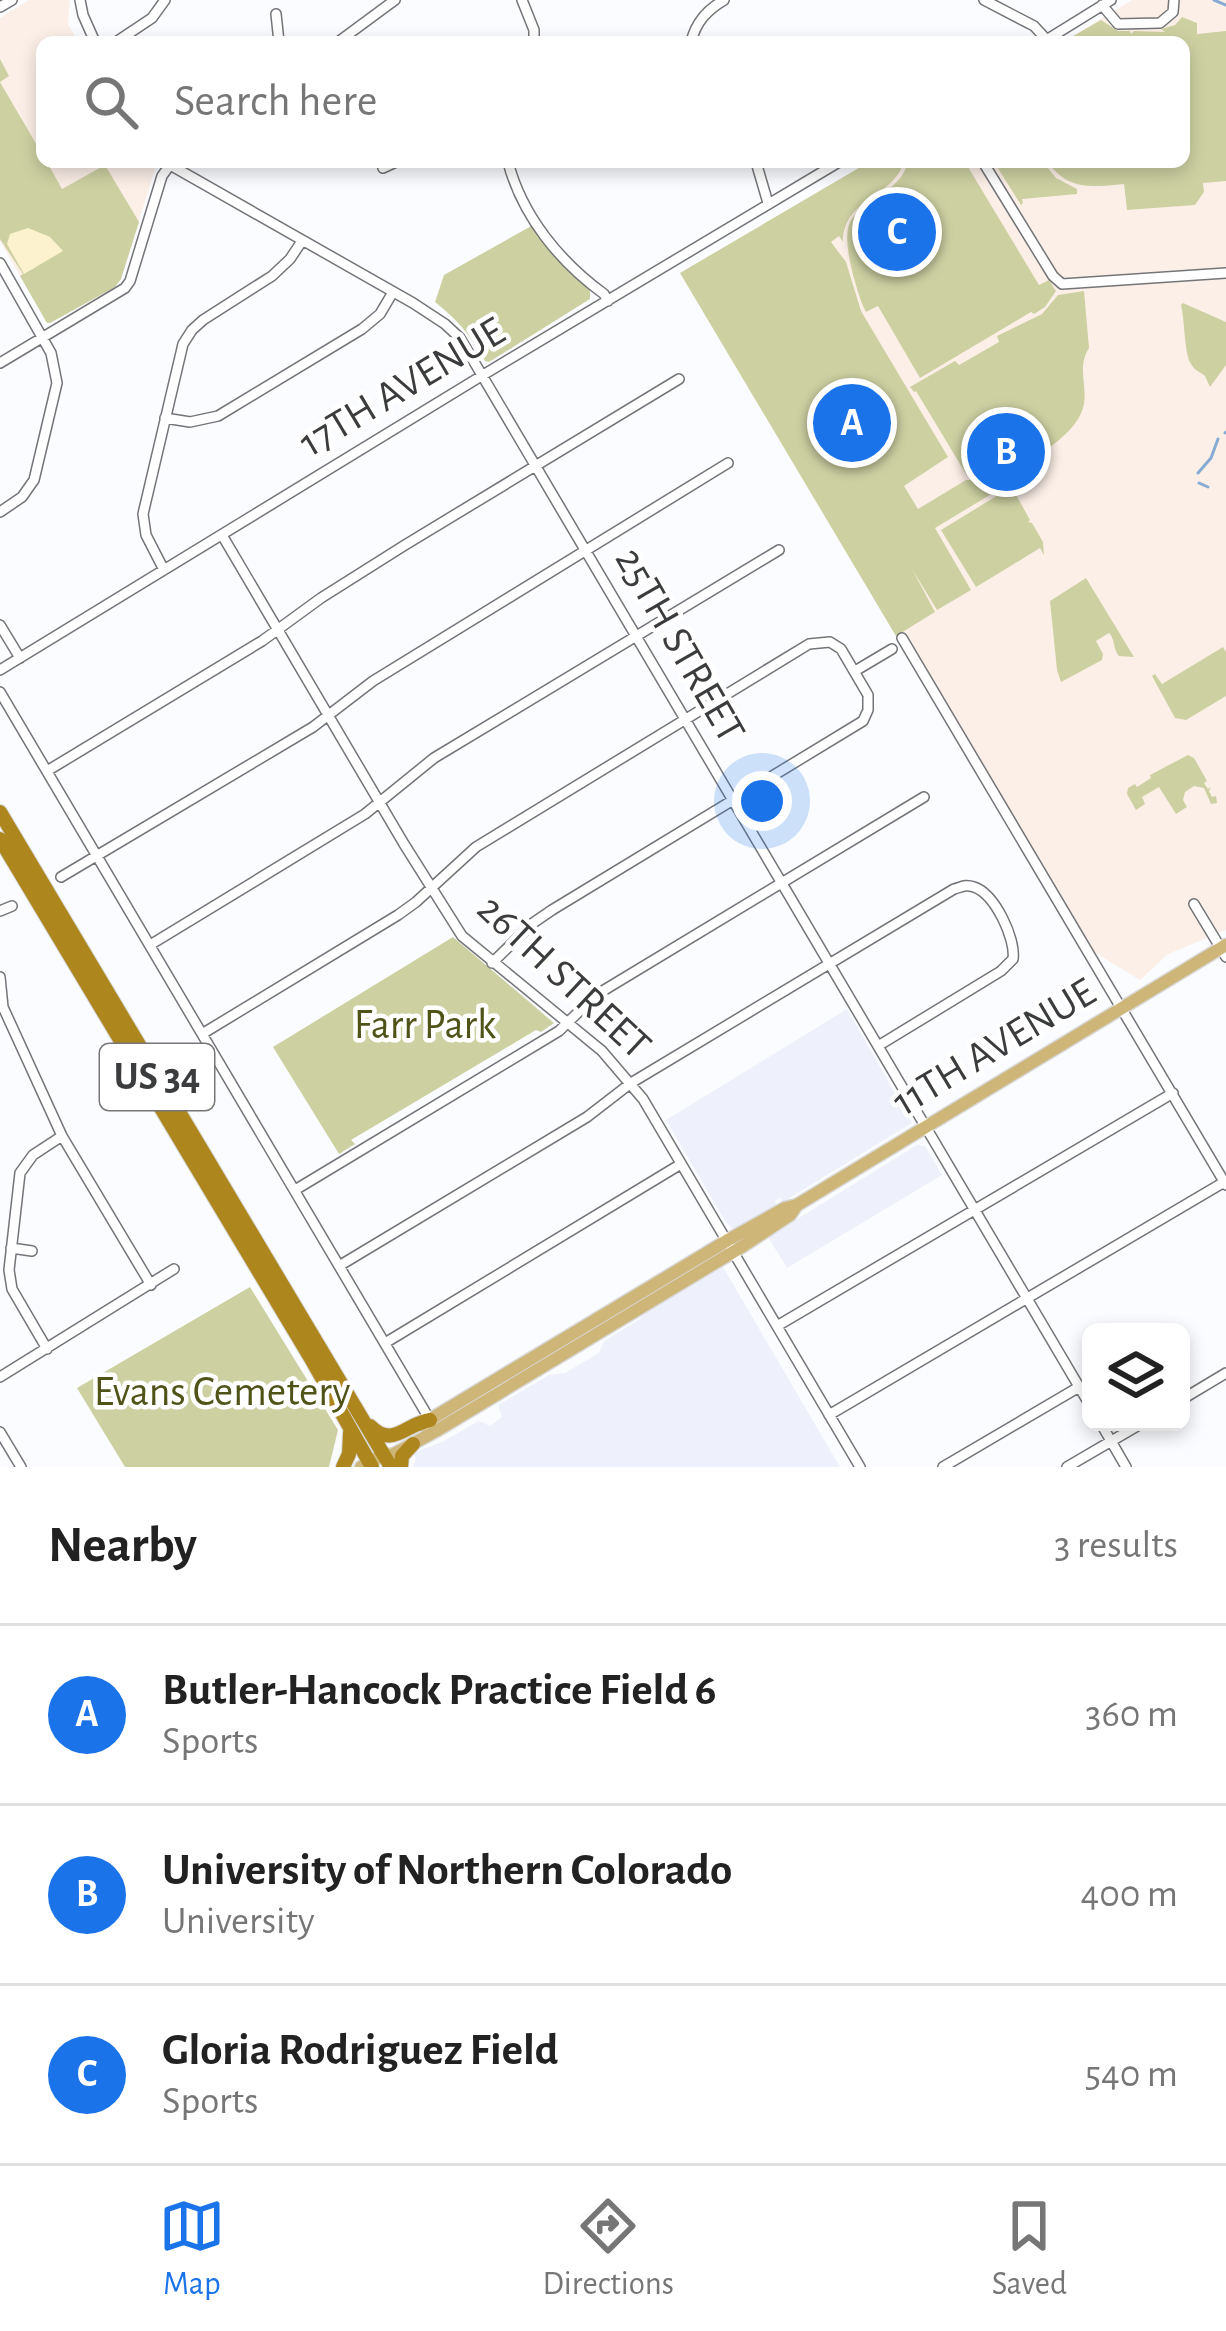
<!DOCTYPE html>
<style>
:root{--surface:#fff;--page:#f6f6f6;--text:#222;--muted:#767676;--line:#e0e0e0;--accent:#1a73e8}
body{margin:0;font-family:"Alegreya Sans",sans-serif;background:var(--page);color:var(--text)}
.controls{position:absolute;right:36px;bottom:36px;display:grid;overflow:hidden;border-radius:18px;box-shadow:0 6px 18px #0003}
.controls button{width:108px;height:108px;display:grid;place-items:center;padding:0;border:0;border-bottom:3px solid var(--line);background:var(--surface);color:var(--text);font:60px sans-serif}
.you{position:absolute;left:762px;top:801px;width:42px;height:42px;margin:-30px;border:9px solid #fff;border-radius:50%;background:#1a73e8;box-shadow:0 0 0 18px #1a73e833}
.badge{display:grid;place-items:center;width:78px;height:78px;border-radius:50%;background:var(--accent);color:#fff;font-size:39px;font-weight:700}
.pin{position:absolute;translate:-50% -50%;border:6px solid #fff;box-shadow:0 3px 12px #0006}
.list{margin:0;padding:0;list-style:none}
h2{display:flex;justify-content:space-between;align-items:center;height:156px;margin:0;padding:0 48px;font-size:51px}
h2 small{font-size:39px;font-weight:400;color:var(--muted)}
.list li{display:grid;grid-template-columns:78px 1fr auto;gap:36px;align-items:center;box-sizing:border-box;height:180px;padding:0 48px;border-top:3px solid var(--line)}
.list b{display:block;font-size:45px;white-space:nowrap}
.list p{margin:0;font-size:39px;white-space:nowrap;color:var(--muted)}
.list em{font-size:39px;font-style:normal;color:var(--muted)}
.icon{flex:none;width:66px;height:66px;fill:none;stroke:currentColor;stroke-width:2;stroke-linecap:round;stroke-linejoin:round}
.map{position:relative;flex:none;width:1226px;height:1467px;overflow:hidden}
.search{position:absolute;background:var(--surface);box-shadow:0 6px 18px #0003;left:36px;right:36px;top:36px;height:132px;display:flex;align-items:center;gap:30px;box-sizing:border-box;padding:0 42px;border-radius:18px;color:var(--muted);font-size:45px}
.sheet{height:696px;background:var(--surface)}
nav{display:flex;justify-content:space-around;align-items:center;box-sizing:border-box;height:168px;border-top:3px solid var(--line);background:var(--surface);font-size:33px;color:var(--muted)}
nav a{display:grid;justify-items:center;gap:6px}
nav .on{color:var(--accent)}
.map>svg:first-child{display:block}
.built{fill:#eef1fc}
.education{fill:#fcefe7}
.green{fill:#cdd1a2}
.sand{fill:#fcf2cd}
.lines{fill:none;stroke-linecap:round;stroke-linejoin:round}
.stream{stroke:#87acd3;stroke-width:3}
.minor-casing{stroke:#747578;stroke-width:12}
.major-casing{stroke:#d8d8d8;stroke-width:15}
.highway-casing{stroke:#d8d8d8;stroke-width:16}
.minor{stroke:#fff;stroke-width:9}
.major{stroke:#ceb678;stroke-width:12}
.highway{stroke:#ad861e;stroke-width:14}
.labels{text-anchor:middle;dominant-baseline:central;stroke-width:9;stroke-linejoin:round;paint-order:stroke}
.shield{fill:#fff;stroke:#767677;stroke-width:3}
.shield-label{font-size:39px;font-weight:bold;fill:#3b3c3d}
.street-label{font-size:42px;fill:#3b3c3d;stroke:#fff}
.park-label{font-size:42px;fill:#505318;stroke:#fff}
</style>
<div class="map">
<svg width="1226" height="1467" viewBox="0 0 1226 1467">
<rect width="100%" height="100%" fill="#fbfcff"/>
<path class="built" d="M847,1009L912,1123L783,1202L780,1198L775,1201L777,1205L739,1229L732,1228L725,1221L666,1120Z
M917,1145L925,1146L942,1175L787,1268L768,1237Z
M723,1267L840,1467H413L416,1458L413,1453L442,1442L479,1421L490,1426L502,1417L498,1405L549,1375L565,1373L599,1353L604,1341L640,1319L643,1314Z"/>
<path class="education" d="M29,0H70L68,24L78,42H42V162H153L156,166L121,279L115,287L50,323H47L0,241V18Z
M1132,0H1226V930L1168,954L1140,980L1094,952L1086,942L904,632L896,636L680,273L869,162H1184V42H1063Z"/>
<path class="green" d="M1182,17L1197,23V34L1226,31V181L1203,183L1204,192L1195,205L1127,210L1124,184C1092,187 1068,191 1048,162H1184V42H1085L1091,37L1063,42L1101,20L1118,31H1130L1131,34L1134,31L1165,32L1161,29L1175,25Z
M0,59L9,76L0,82L42,154V162H47L62,189L105,165L139,222L121,279L115,287L50,323H47L20,276L23,274L0,239Z
M869,162H904C892,199 843,198 843,242L839,236L831,242L846,262L861,311L948,457L904,486L918,509L966,480H1009L1008,484L935,528L971,590L937,610L912,569L935,612L896,636L680,273Z
M908,162H965L1039,285L1049,280L1056,291L1045,307L1034,314L1031,312L920,378L878,306L866,312L863,306C856,288 841,240 850,222C856,210 875,201 886,192C897,182 904,176 908,162Z
M994,162H1043L1056,178L1077,189V194L1022,199L1023,203L1021,205Z
M533,225L552,252L590,290V299L489,362L485,361C471,336 457,319 435,302L444,275Z
M1084,291L1089,348C1077,367 1087,383 1084,404C1078,436 1033,456 1010,476L974,477L966,474L916,391L914,392L910,387L955,361L959,365L999,342L997,336L1042,314L1058,295Z
M1183,303L1226,322V365L1210,387L1205,376C1200,372 1194,370 1191,364C1184,354 1185,321 1181,305Z
M1008,489L1015,493L1030,520L1028,522L1032,523L1043,542L1044,555L1040,548L976,587L941,530Z
M1086,578L1134,657L1119,656C1112,648 1116,640 1109,633L1096,641L1103,654L1102,660L1061,682L1057,670L1050,601Z
M1223,647L1226,652V696L1186,720L1175,718L1152,676L1155,674L1162,684Z
M1188,755L1194,758L1207,781L1204,783L1208,789L1211,787L1209,791L1212,797L1216,796L1217,803L1211,804L1204,788L1194,786L1185,792L1183,800L1187,807L1176,814L1159,787L1142,797L1145,804L1136,810L1127,794L1128,788L1135,784L1137,787L1151,778L1150,775Z
M453,937L554,1023L541,1032L536,1030L351,1140L355,1144L339,1154L273,1047Z
M250,1287L338,1430L329,1467H125L77,1388Z"/>
<path class="sand" d="M28,228L50,237L63,251L24,274L7,244L10,234Z"/>
<g class="lines">
<path class="stream" d="M1214,0L1226,5
M1225,433L1226,432
M1198,473L1211,458L1218,439
M1199,483L1208,487"/>
<g class="minor-casing">
<path id="minor" d="M80,0L83,15L95,42
M522,0L534,30V42
M984,0L1034,26L1047,40
M1102,5L1118,24L1160,23L1173,12L1174,0
M0,7L12,0
M276,14L279,42
M116,42L152,18L165,0
M338,42L395,0
M691,42C696,22 707,10 724,0
M1043,42L1111,0
M165,162L413,303L445,324L460,338L1091,1407
M508,162C522,216 560,262 604,294L608,301
M756,162L768,203
M983,162L1053,276L1062,284L1226,273
M383,168L396,162
M0,263L51,353L57,383L34,480L22,497L0,512
M0,363L125,288L130,281L162,176L172,162
M165,418L190,422L218,416L362,329L380,314L393,292
M222,535L404,844L462,936L602,1051L643,1099L860,1467
M164,570L146,535L143,514L183,344L192,330L203,320L272,276L290,259L302,241
M0,625L20,658
M902,638L1226,1185
M0,670L483,375L839,162
M855,671L892,649
M0,692L430,1420
M47,771L262,641L321,598L405,545L679,379
M61,877L313,727L373,681L728,463
M1194,904L1226,957
M0,911L12,906
M150,945L365,814L434,758L779,550
M0,977L3,1007L62,1136L151,1285
M202,1034L398,915L416,902L476,847L809,644L830,642L841,649L868,695V710L863,721L552,910L533,923L492,963
M295,1190L559,1031L596,995L924,797
M11,1248L32,1251
M339,1266L587,1117L631,1083L954,889C962,887 965,884 974,887C995,894 1016,939 1013,959L1001,971L878,1046
M777,1326L1173,1093
M385,1343L681,1164
M47,1349L12,1289L9,1270L20,1173L33,1155L62,1136
M0,1377L174,1269
M1181,1400L1226,1373
M829,1415L1226,1181
M1100,1422L1126,1467
M0,1432L21,1467
M943,1467L1079,1387
M1067,1467L1144,1422"/>
</g>
<g class="major-casing">
<path id="major" d="M421,1425L728,1240L785,1208L797,1205L1226,945
M361,1467L384,1454L392,1455L436,1431L743,1246L790,1215L797,1205"/>
</g>
<g class="highway-casing">
<path id="highway" d="M0,812L391,1467
M0,839L313,1362L372,1467
M370,1426C393,1449 405,1424 430,1420
M343,1467L349,1454L350,1433
M401,1467L402,1456L413,1444"/>
</g>
<use href="#minor" class="minor"/>
<use href="#major" class="major"/>
<use href="#highway" class="highway"/>
</g>
<g class="labels">
<rect class="shield" x="100" y="1044" width="114" height="66" rx="9"/>
<g class="shield-label">
<text x="157" y="1077">US 34</text>
</g>
<g class="street-label">
<text transform="translate(402 387) rotate(-31)">17TH AVENUE</text>
<text transform="translate(680 645) rotate(60)">25TH STREET</text>
<text transform="translate(564 977) rotate(43)">26TH STREET</text>
<text transform="translate(994 1047) rotate(-31)">11TH AVENUE</text>
</g>
<g class="park-label">
<text x="425" y="1025">Farr Park</text>
<text x="222" y="1392">Evans Cemetery</text>
</g>
</g>
</svg>
<div class="controls">
<button><svg class="icon" aria-label="layers" viewBox="0 0 24 24"><path d="M12 4l9 5-9 5-9-5zM3 14l9 5 9-5"/></svg></button>
</div>
<div class="you"></div>
<div class="pin badge" style="left:852px;top:423px">A</div>
<div class="pin badge" style="left:1006px;top:452px">B</div>
<div class="pin badge" style="left:897px;top:232px">C</div>
<div class="search"><svg class="icon" aria-label="search" viewBox="0 0 24 24"><circle cx="10" cy="10" r="6"/><path d="M15 15l6 6"/></svg>Search here</div>
</div>
<section class="sheet">
<h2>Nearby<small>3 results</small></h2>
<ul class="list">
<li><span class="badge">A</span><div><b>Butler-Hancock Practice Field 6</b><p>Sports</p></div><em>360 m</em></li>
<li><span class="badge">B</span><div><b>University of Northern Colorado</b><p>University</p></div><em>400 m</em></li>
<li><span class="badge">C</span><div><b>Gloria Rodriguez Field</b><p>Sports</p></div><em>540 m</em></li>
</ul>
</section>
<nav>
<a class="on"><svg class="icon" aria-label="map" viewBox="0 0 24 24"><path d="M3 6l6-2 6 2 6-2v14l-6 2-6-2-6 2zM9 4v14M15 6v14"/></svg>Map</a>
<a><svg class="icon" aria-label="directions" viewBox="0 0 24 24"><path d="M12 3l9 9-9 9-9-9zM9 14v-3h6M13 9l2 2-2 2"/></svg>Directions</a>
<a><svg class="icon" aria-label="saved" viewBox="0 0 24 24"><path d="M7 4h10v16l-5-4-5 4z"/></svg>Saved</a>
</nav>
